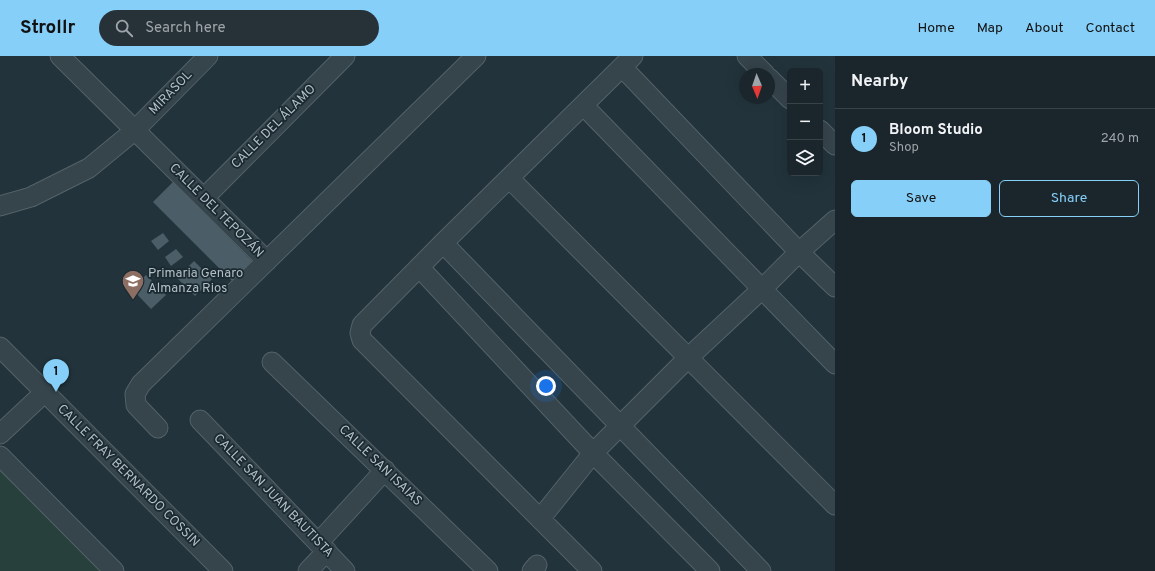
<!DOCTYPE html>
<meta charset="utf-8">
<style>
:root{--surface:#1a262c;--page:#273238;--text:#f1f3f6;--muted:#9fa5a9;--line:#384348;--accent:#86cff8}
body{margin:0;font-family:Overpass,sans-serif;background:var(--page);color:var(--text)}
.controls{position:absolute;right:12px;top:12px;display:grid;overflow:hidden;border-radius:6px;box-shadow:0 4px 16px #0002}
.controls button{width:36px;height:36px;display:grid;place-items:center;padding:0;border:0;border-bottom:1px solid var(--line);background:var(--surface);color:var(--text);font:20px sans-serif}
.compass{position:absolute;left:739px;top:12px;width:36px;height:36px;border-radius:50%;background:var(--surface);box-shadow:0 4px 16px #0002;rotate:178deg}
.you{position:absolute;left:546px;top:330px;width:14px;height:14px;margin:-10px;border:3px solid #fff;border-radius:50%;background:#1a73e8;box-shadow:0 0 0 6px #1a73e833}
.badge{display:grid;place-items:center;width:26px;height:26px;border-radius:50%;background:var(--accent);color:#111;font-size:13px;font-weight:700}
.pin{position:absolute;translate:-50% -33px;filter:drop-shadow(0 1px 2px #0008)}
.pin::after{content:'';position:absolute;top:21px;width:14px;height:12px;background:inherit;clip-path:polygon(0 0,100% 0,50% 100%)}
.list{margin:0;padding:0;list-style:none}
h2{display:flex;justify-content:space-between;align-items:center;height:52px;margin:0;padding:0 16px;font-size:17px}
h2 small{font-size:13px;font-weight:400;color:var(--muted)}
.list li{display:grid;grid-template-columns:26px 1fr auto;gap:12px;align-items:center;box-sizing:border-box;height:60px;padding:0 16px;border-top:1px solid var(--line)}
.list b{display:block;font-size:15px;white-space:nowrap}
.list p{margin:0;font-size:13px;white-space:nowrap;color:var(--muted)}
.list em{font-size:13px;font-style:normal;color:var(--muted)}
.actions{display:flex;gap:8px;padding:12px 16px}
.actions a{flex:1;padding:9px 0;border:1px solid var(--accent);border-radius:6px;text-align:center;font-size:14px;color:var(--accent)}
.actions .main{background:var(--accent);color:#111}
.icon{flex:none;width:22px;height:22px;fill:none;stroke:currentColor;stroke-width:2;stroke-linecap:round;stroke-linejoin:round}
.map{position:relative;flex:none;width:835px;height:515px;overflow:hidden}
header{display:flex;align-items:center;gap:24px;box-sizing:border-box;height:56px;padding:0 20px;background:var(--accent);color:#111}
header strong{font-size:19px}
nav{display:flex;gap:22px;margin-inline-start:auto;font-size:14px}
.search{width:280px;height:36px;background:var(--page);display:flex;align-items:center;gap:10px;box-sizing:border-box;padding:0 14px;border-radius:22px;color:var(--muted);font-size:15px}
main{display:flex}
aside{flex:1;background:var(--surface)}
.map>svg:first-child{display:block}
.green{fill:#27403b}
.building{fill:#4b5e67}
.lines{fill:none;stroke-linecap:round;stroke-linejoin:round}
.minor-casing{stroke:#546269;stroke-width:21}
.minor{stroke:#36444c;stroke-width:19}
.labels{text-anchor:middle;dominant-baseline:central;stroke-width:3.5;stroke-linejoin:round;paint-order:stroke}
.street-label{font-size:13px;fill:#b2bfc7;stroke:#1b2930}
.poi-label{font-size:13px;fill:#b2bfc7;stroke:#1b2930;text-anchor:start}
</style>
<header>
<strong>Strollr</strong>
<div class="search"><svg class="icon" aria-label="search" viewBox="0 0 24 24"><circle cx="10" cy="10" r="6"/><path d="M15 15l6 6"/></svg>Search here</div>
<nav><a>Home</a><a>Map</a><a>About</a><a>Contact</a></nav>
</header>
<main>
<div class="map">
<svg width="835" height="515" viewBox="0 0 835 515">
<rect width="100%" height="100%" fill="#22333b"/>
<path class="green" d="M0,408L104,515H0Z"/>
<path class="building" d="M173,126L252,205L232,225L153,146Z
M163,177L169,185L158,194L151,185Z
M176,193L183,201L171,210L165,201Z
M194,205L212,223L195,240L177,222Z
M146,219L166,239L151,253L132,233Z"/>
<g class="lines">
<g class="minor-casing">
<path id="minor" d="M60,0L267,205
M747,0L765,18
M622,11L799,196L835,231
M769,22L790,43
M583,49L835,308
M820,74L835,89
M509,122L835,449
M204,142L345,0
M0,150L31,141L89,112L134,75L208,0
M443,187L761,515
M419,211L593,397L710,515
M0,291L223,515
M272,306L488,515
M200,364L345,515
M158,372L136,349L135,338L141,328L476,0
M0,378L45,336
M0,400L114,515
M540,463L593,397L689,301L762,233L799,196L835,164
M319,486L385,414
M308,515L327,495
M532,515L537,509
M592,515L362,284L360,277L362,269L443,187L633,0"/>
</g>
<use href="#minor" class="minor"/>
</g>
<defs>
<g id="school-pin" transform="scale(1.15)"><path d="M0 17L-7.5 6A9.5 9.5 0 1 1 7.5 6Z" fill="#8d6e63" stroke="#1b2930"/><path d="M0-5L7-2L0 1L-7-2ZM-4 1L0 2.5L4 1V4Q0 6-4 4Z" fill="#fff"/></g>
</defs>
<g fill-rule="evenodd">
<use href="#school-pin" x="133" y="225"/>
</g>
<g class="labels">
<g class="street-label">
<text transform="translate(171 37) rotate(-46)">MIRASOL</text>
<text transform="translate(274 71) rotate(-45)">CALLE DEL ÁLAMO</text>
<text transform="translate(216 155) rotate(45)">CALLE DEL TEPOZÁN</text>
<text transform="translate(380 410) rotate(44)">CALLE SAN ISAIAS</text>
<text transform="translate(128 420) rotate(45)">CALLE FRAY BERNARDO COSSIN</text>
<text transform="translate(273 440) rotate(46)">CALLE SAN JUAN BAUTISTA</text>
</g>
<g class="poi-label">
<text x="148" y="218">Primaria Genaro<tspan x="148" dy="15">Almanza Rios</tspan></text>
</g>
</g>
</svg>
<div class="controls">
<button>+</button>
<button>−</button>
<button><svg class="icon" aria-label="layers" viewBox="0 0 24 24"><path d="M12 4l9 5-9 5-9-5zM3 14l9 5 9-5"/></svg></button>
</div>
<svg class="compass" viewBox="-18 -18 36 36"><path d="M0-13l5 13h-10z" fill="#e53935"/><path d="M0 13l5-13h-10z" fill="#9fa5a9"/></svg>
<div class="you"></div>
<div class="pin badge" style="left:56px;top:336px">1</div>
</div>
<aside>
<h2>Nearby<small></small></h2>
<ul class="list">
<li><span class="badge">1</span><div><b>Bloom Studio</b><p>Shop</p></div><em>240 m</em></li>
</ul>
<div class="actions"><a class="main">Save</a><a>Share</a></div>
</aside>
</main>
